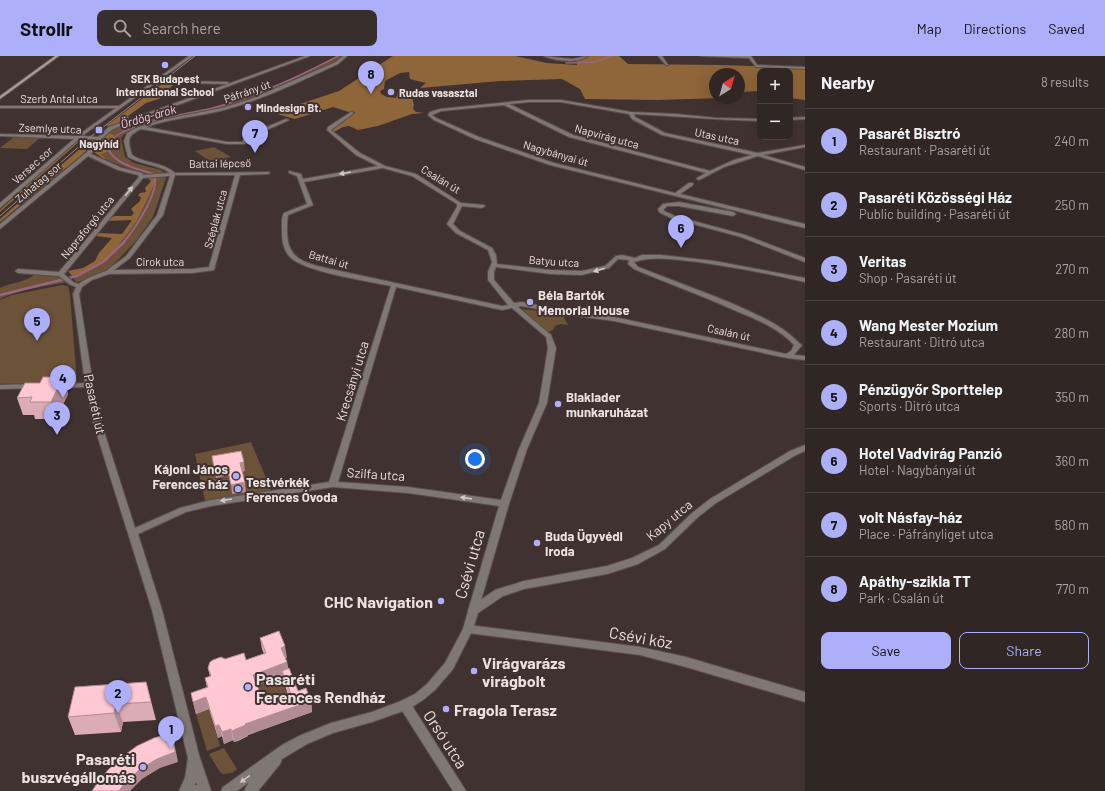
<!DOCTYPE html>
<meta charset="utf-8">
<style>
:root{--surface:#302624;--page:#382e2c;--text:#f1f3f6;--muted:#a8a5a6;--line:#4b4341;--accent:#adaffb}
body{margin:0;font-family:Barlow,sans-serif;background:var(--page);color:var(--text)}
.controls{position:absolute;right:12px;top:12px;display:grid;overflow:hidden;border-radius:8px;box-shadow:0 4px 16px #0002}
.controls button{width:36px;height:36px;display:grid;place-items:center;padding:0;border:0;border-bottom:1px solid var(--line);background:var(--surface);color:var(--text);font:20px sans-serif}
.compass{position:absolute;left:709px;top:12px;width:36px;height:36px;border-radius:50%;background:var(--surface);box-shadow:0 4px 16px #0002;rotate:37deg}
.you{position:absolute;left:475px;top:403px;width:14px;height:14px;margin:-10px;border:3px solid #fff;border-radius:50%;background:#1a73e8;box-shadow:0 0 0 6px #1a73e833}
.badge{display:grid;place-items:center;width:26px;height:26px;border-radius:50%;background:var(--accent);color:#111;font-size:13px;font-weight:700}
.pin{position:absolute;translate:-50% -33px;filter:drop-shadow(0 1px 2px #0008)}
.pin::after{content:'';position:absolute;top:21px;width:14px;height:12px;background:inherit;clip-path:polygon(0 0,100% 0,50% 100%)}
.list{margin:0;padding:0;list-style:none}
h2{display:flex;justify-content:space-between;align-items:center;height:52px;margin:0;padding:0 16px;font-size:17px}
h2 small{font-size:13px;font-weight:400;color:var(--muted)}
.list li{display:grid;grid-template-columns:26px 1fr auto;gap:12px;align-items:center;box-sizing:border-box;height:64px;padding:0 16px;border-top:1px solid var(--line)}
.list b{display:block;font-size:15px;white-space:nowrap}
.list p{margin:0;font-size:13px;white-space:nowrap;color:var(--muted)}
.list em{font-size:13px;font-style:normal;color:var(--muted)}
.actions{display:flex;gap:8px;padding:12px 16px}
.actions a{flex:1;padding:9px 0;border:1px solid var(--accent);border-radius:8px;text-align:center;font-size:14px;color:var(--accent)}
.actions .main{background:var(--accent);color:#111}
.icon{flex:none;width:22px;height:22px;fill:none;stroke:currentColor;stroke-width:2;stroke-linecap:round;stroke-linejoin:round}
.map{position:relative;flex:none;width:805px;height:735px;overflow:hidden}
header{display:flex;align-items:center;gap:24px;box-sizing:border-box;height:56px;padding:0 20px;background:var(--accent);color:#111}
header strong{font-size:19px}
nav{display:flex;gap:22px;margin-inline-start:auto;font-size:14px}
.search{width:280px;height:36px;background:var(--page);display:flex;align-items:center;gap:10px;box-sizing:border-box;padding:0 14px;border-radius:8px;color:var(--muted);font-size:15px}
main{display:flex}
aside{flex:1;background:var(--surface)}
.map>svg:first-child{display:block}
.green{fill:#6b5239}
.forest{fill:#8f653a}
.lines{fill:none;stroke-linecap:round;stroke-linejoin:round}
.stream-far2{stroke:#996383;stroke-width:1.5}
.stream-far1{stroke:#996383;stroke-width:2}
.stream{stroke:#996383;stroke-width:2.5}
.minor-casing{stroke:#5b4e4c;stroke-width:2}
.tertiary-casing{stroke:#5b4e4c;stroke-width:2}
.secondary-casing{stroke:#5b4e4c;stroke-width:2}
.minor{fill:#7e7774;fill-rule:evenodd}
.tertiary{fill:#7e7774;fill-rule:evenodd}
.secondary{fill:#a79c97;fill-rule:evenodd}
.tram{stroke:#948886;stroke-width:1}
.wall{fill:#dbacb5;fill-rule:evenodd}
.shaded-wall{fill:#b28c94}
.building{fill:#ffc8d3;stroke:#b28c94}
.oneway{fill:#d0c6c5}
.poi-dot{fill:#adaffb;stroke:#403230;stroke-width:1.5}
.labels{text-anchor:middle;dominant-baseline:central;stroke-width:4;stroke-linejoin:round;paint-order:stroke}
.far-poi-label{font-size:11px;font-weight:bold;fill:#ebe1e0;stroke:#403230}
.far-street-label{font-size:11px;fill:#ebe1e0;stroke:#403230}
.far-water-label{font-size:12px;font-style:italic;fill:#f7c6e2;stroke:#403230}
.poi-label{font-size:13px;font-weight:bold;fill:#ebe1e0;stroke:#403230;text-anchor:start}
.street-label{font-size:13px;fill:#ebe1e0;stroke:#403230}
.near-street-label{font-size:16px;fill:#ebe1e0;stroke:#403230}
.near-poi-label{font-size:16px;font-weight:bold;fill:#ebe1e0;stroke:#403230;text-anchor:start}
</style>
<header>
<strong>Strollr</strong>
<div class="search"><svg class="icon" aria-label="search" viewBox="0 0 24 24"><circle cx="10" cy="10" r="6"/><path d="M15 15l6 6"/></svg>Search here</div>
<nav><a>Map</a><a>Directions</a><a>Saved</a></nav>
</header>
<main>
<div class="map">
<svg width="805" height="735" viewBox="0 0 805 735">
<rect width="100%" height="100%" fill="#403230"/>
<path class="green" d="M337,0H344C332,9 318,15 304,21C278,32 252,44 224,52C199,59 136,63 121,82L125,101L134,107L161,114L165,118L148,120L104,103L105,102L101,99L107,96V87L115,79L109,77L113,73L129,67L210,52L229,46L287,25L318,11Z
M15,80L41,81L27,93L0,92Z
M214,91L231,101L211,106L195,95Z
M165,120L166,122L153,161L136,185L110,212L86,224L76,226L72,220L86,216L106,204L137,165L157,123L156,121Z
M35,218L60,219L68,226C45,230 21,233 0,243V232C12,226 25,227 35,218Z
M62,229L68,230L70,239L77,326L0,328V244L12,239Z
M522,253L562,258L568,269L560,268L555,270L553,274L548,277L523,256Z
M251,386L271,434L205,445L195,398Z
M281,621L292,649L266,658L255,630Z
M209,653L220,690L207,695L196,658Z
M224,692L237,713L232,717L222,718L218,713L209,698Z"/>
<path class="forest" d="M393,0H515L547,7L577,9L576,4L585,3L589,0H619L628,8L722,9L805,12V44L790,42V15H760V35L739,36V18H715V42H722L658,44L585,43L580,33L562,23L500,25L420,32L426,27L410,23L409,16L400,17L385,25L384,33L380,35L381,38L387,41L396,42L398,37H406L412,41L414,49L413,53L416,56L424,57L412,58L378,70L358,74L349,70L343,71L334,76L332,73L352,57L333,51L295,63L273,57L339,35Z
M163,27H175L159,43L146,47L128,60L129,63L109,71L106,70Z
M109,77L115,79L107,87V96L101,99L106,102L104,103L94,96L103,82Z
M82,83L0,156V154L76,85Z
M91,83L96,85L83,98L0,166V163Z
M156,121L157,123L137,165L106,205L86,216L72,220L68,215L83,212L95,205L99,197L112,182L96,180L99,177L122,178L132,164L106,165L108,162L115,160H131L134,157L131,153L140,145L141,141L138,140L140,137L146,136L145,132L151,125L148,122Z"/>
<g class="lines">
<path class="stream-far2" d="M566,7L595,6L611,0
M113,82C134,65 193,58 221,50C262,38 300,20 338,0"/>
<path class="stream-far1" d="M114,81L108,93C116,109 138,113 154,118C161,135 134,174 123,187"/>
<path class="stream" d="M0,239L77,220L103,206L124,186"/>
<g class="minor-casing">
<path id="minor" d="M189,0H193L82,80L98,81L109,71L305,0H310L113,73L101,83L91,98L122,112L142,117L143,119L170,117C158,108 141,109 128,101L124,85L127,77L136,72L161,64L222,52L251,43L336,6L343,0H347L338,8C301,25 264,43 224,54C198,61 171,62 146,71L227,86H242L247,79L286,63L289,64L251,81L245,88H227L141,73C126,80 128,85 132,99C145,108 163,106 175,117L268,116L270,117L268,118L240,119L214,214L193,217L109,218L92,224L82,231L79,238L93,329L101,366L135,472L180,452L211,444L329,426L391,230C368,225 304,216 290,201C283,194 282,184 282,175C282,169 281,162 284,157L307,148L297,120L289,117V115L301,118L303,123L378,110L356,99L327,74L328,71L351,56L354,57L331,74L360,97L385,110L416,118L461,147L484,149L485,150L482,152L462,150L453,168L460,175L492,192L496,199L497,208L551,214L582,215L605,210L616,200L622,199L635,202L642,199H661L714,205L805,222V226C770,218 734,211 698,206C678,204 654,199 634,206L638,211C671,224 705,236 738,250C760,260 784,270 800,288L802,289L794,299L805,300V304L787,302L614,265L570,259L521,250L518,251L551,279L556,292L547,347L527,393L509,448L477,558L473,559L469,558L468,555L499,450L408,437L333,431L211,450L186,456L138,478L162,554L199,699L211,735H199L196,726L191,735H179L185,722L188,702L152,554L93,366L86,331L57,332L53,330L57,328L85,327L73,238L76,231L69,228L59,220L18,217L15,215L18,213L59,216L139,121L138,119L118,114L88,100L0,173V168L87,96L96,83H79L0,152V147L74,83L0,80V78L77,80L116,52H0V50H119ZM383,112L412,120L457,148V151L447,168L456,177L488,194L492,206L488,216V224L508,249L502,250L326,212C303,207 287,202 287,175C287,170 287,164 288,159L313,149L304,126ZM175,119H235L209,211L193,213L114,214L130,202L163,159ZM170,120L157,159L126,200L106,215L88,222L78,228L73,226L64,218L143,122ZM618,203L629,204L628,208L634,213C667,227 701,239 734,254C755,263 779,272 794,289L791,295L786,298L614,261L570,255L521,246L514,247L494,224V216L496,211L551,218L582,219L609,212ZM396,231L502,254L512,252L546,281L548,292L539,347L519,393L501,444L408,431L338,426Z
M544,0L572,3L588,0C577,8 556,5 544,0Z
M658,0H662L668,9H666Z
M700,0H751L757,9L805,11V13L756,11L749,2Z
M181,25L227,26L229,27L227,28L180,27Z
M529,44H561L631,56L676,58L716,62L760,63V65C718,64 676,60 634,58L635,61L665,77L758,97L805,89V91L763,99L805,111V114L758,100L724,111L699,124L697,123V122L706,117L569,81L504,49L441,55L432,59L436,62L479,81L554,107L675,137L689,127H693V129L680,138L805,168V172L550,109L475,83L434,64L428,59L430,56L440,53ZM529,46H561L629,58L632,63L662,79L752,99L734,104L710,115L573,79L509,48Z
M805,61V63L790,64V62Z
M679,146L733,156L736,158L733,160L679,150H667L664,153V155L675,160L745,179L805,202V206L741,181L671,162L659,156L658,153L663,148Z
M33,328H36L37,330L36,332L0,333V329Z
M468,569L640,591L686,601L805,636V646L686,611L640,599L468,577L464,576L463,573L464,570Z
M405,644L409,645L466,735H453L401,653L399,649L401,645Z"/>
</g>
<g class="tertiary-casing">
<path id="tertiary" d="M805,389V395L796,399L716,447L698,461L665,493L638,508L607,518L524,533L503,540L478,557L473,573L453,613L435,634L423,644L409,653L372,666L333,677L307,688L282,703L280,708L258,735H244L249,726L237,735H221L223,731L282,689L299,680L331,667L372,656L401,645L415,638L427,628L445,607L463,573L469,552L495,534L524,525L607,510L632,502L659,489L692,457L710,443L790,395Z
M192,729H203L207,731L209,735H186L188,731Z"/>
</g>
<g class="secondary-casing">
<path id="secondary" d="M55,0H59L0,43V40Z"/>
</g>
<use href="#minor" class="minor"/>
<use href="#tertiary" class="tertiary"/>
<use href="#secondary" class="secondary"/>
<path class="tram" d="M0,160L84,86L195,0"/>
</g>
<path class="wall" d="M63,321L68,338L56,363H35L34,359H23L17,342L40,327Z
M260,582L287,602H285L287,606L288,613L298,635L311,645L312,656L248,679V680L238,685L234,686L233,684L224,688L222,680L218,682L209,653L196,658L191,637L207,632L205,622L210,621L208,612L225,603L246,604L264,598L262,593ZM283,620L284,626L288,639L264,648L257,629Z
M146,626L156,664L123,666L121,676L75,679L68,661Z"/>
<path class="shaded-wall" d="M63,321L68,338L56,363L51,346Z
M244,406L245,415L242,416L240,407Z
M227,410L229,419L216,422L214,412Z
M245,426L246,436L232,438L231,429Z
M285,590L287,602L283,603L281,592Z
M287,606L289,618L282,615L283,620L254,630L253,619Z
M206,641L209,653L196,658L193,646Z
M311,645L312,656L248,679V680L234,686L232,675L245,668Z
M116,648L123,666L121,676L114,657Z
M219,669L222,680L218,682L215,670Z
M231,673L233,684L224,688L222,676Z
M172,677L174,686L178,706L160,712L142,723L130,735H119L124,728Z"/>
<path class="building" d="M43,321H63L51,346H30L32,341L17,342L25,327H40Z
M241,395L244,406L240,407L245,426L231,429L227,410L214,412L212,400Z
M279,575L285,590L281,592L287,606L253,619L264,648L291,638L282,615L289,612L298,635L306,632L311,645L245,668L246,669L236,673L232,675L231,673L222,676L219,669L215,670L206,641L193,646L191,637L208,631L205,622L211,620L208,612L210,606L213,604L221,601L225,603L244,597L246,604L266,597L260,582Z
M146,626L151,646L116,648L114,657L68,661L75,631Z
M172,677L175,696L157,703L139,714L124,728L119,735H92L96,729L108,714L122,701L137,690L154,682Z"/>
<defs><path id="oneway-solid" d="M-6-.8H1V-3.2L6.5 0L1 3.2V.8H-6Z"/></defs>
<g class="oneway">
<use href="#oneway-solid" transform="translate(345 117) rotate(170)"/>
<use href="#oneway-solid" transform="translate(129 135) rotate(-51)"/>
<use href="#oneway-solid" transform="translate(599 214) rotate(163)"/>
<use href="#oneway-solid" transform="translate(466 442) rotate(-172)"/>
<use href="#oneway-solid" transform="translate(226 444) rotate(171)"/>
<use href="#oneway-solid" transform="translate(245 723) rotate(144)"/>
</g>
<g class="poi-dot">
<circle cx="165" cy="9" r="4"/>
<circle cx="391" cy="36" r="4"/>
<circle cx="248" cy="51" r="4"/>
<rect x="95" y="70" width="8" height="8" rx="2"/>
<circle cx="530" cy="246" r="4"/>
<circle cx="558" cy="348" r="4"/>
<circle cx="236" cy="420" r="4"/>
<circle cx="238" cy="433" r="4"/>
<circle cx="537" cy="487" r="4"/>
<circle cx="441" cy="545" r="4"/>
<circle cx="474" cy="615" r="4"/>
<circle cx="248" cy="631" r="4"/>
<circle cx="446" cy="653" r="4"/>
<circle cx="143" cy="711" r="4"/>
</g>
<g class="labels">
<g class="far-poi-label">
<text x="165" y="22">SEK Budapest<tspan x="165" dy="13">International School</tspan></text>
<text x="399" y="36" text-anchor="start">Rudas vasasztal</text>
<text x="256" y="51" text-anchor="start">Mindesign Bt.</text>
<text x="99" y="87">Nagyhíd</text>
</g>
<g class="far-street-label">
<text transform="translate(247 35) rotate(-19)">Páfrány út</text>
<text x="59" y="42">Szerb Antal utca</text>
<text transform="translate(50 72) rotate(2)">Zsemlye utca</text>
<text transform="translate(607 80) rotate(15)">Napvirág utca</text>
<text transform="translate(717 80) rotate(12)">Utas utca</text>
<text transform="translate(556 97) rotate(16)">Nagybányai út</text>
<text transform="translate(220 107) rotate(-1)">Battai lépcső</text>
<text transform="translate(32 109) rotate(-42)">Versec sor</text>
<text transform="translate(441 123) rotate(31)">Csalán út</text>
<text transform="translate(38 126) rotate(-40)">Zuhatag sor</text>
<text transform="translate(215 163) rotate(-75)">Széplak utca</text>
<text transform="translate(87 171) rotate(-51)">Napraforgó utca</text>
<text transform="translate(329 203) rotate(16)">Battai út</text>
<text x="160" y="205">Cirok utca</text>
<text transform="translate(554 205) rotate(4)">Batyu utca</text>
<text transform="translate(729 276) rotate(12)">Csalán út</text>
</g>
<g class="far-water-label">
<text transform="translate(148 60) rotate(-16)">Ördög-árok</text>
</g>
<g class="poi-label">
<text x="538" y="239">Béla Bartók<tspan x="538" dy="15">Memorial House</tspan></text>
<text x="566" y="341">Blaklader<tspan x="566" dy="15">munkaruházat</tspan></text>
<text x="228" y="413" text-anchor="end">Kájoni János<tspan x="228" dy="15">Ferences ház</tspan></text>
<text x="246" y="426">Testvérkék<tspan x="246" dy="15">Ferences Óvoda</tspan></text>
<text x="545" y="480">Buda Ügyvédi<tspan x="545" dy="15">Iroda</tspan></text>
</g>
<g class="street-label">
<text transform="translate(352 325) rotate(-73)">Krecsányi utca</text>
<text transform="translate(95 348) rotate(78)">Pasaréti út</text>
<text transform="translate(376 418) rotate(4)">Szilfa utca</text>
<text transform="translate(669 464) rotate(-40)">Kapy utca</text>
</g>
<g class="near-street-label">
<text transform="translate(469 508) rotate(-74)">Csévi utca</text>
<text transform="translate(641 581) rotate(10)">Csévi köz</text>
<text transform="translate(446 683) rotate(57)">Orsó utca</text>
</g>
<g class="near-poi-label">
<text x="433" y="545" text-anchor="end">CHC Navigation</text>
<text x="482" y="606">Virágvarázs<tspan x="482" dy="18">virágbolt</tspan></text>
<text x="256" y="622">Pasaréti<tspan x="256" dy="18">Ferences Rendház</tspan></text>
<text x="454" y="653">Fragola Terasz</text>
<text x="135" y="702" text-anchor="end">Pasaréti<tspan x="135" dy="18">buszvégállomás</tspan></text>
</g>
</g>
</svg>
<div class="controls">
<button>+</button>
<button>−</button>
</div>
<svg class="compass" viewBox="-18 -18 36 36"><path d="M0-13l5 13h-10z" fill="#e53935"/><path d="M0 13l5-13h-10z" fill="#a8a5a6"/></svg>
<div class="you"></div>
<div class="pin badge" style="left:171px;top:693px">1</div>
<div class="pin badge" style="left:118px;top:657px">2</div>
<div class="pin badge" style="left:57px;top:379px">3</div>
<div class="pin badge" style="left:63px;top:342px">4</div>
<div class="pin badge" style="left:37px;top:285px">5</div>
<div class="pin badge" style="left:681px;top:192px">6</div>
<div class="pin badge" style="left:255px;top:97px">7</div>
<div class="pin badge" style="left:371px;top:38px">8</div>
</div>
<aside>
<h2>Nearby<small>8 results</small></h2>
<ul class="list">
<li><span class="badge">1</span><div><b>Pasarét Bisztró</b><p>Restaurant · Pasaréti út</p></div><em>240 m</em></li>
<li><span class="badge">2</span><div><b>Pasaréti Közösségi Ház</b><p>Public building · Pasaréti út</p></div><em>250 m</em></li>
<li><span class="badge">3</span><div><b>Veritas</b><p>Shop · Pasaréti út</p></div><em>270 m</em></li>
<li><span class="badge">4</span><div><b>Wang Mester Mozium</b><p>Restaurant · Ditró utca</p></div><em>280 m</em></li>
<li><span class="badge">5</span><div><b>Pénzügyőr Sporttelep</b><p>Sports · Ditró utca</p></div><em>350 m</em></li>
<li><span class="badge">6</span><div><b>Hotel Vadvirág Panzió</b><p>Hotel · Nagybányai út</p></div><em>360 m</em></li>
<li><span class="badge">7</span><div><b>volt Násfay-ház</b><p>Place · Páfrányliget utca</p></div><em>580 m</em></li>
<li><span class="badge">8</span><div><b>Apáthy-szikla TT</b><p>Park · Csalán út</p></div><em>770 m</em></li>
</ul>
<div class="actions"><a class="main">Save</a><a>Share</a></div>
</aside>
</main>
